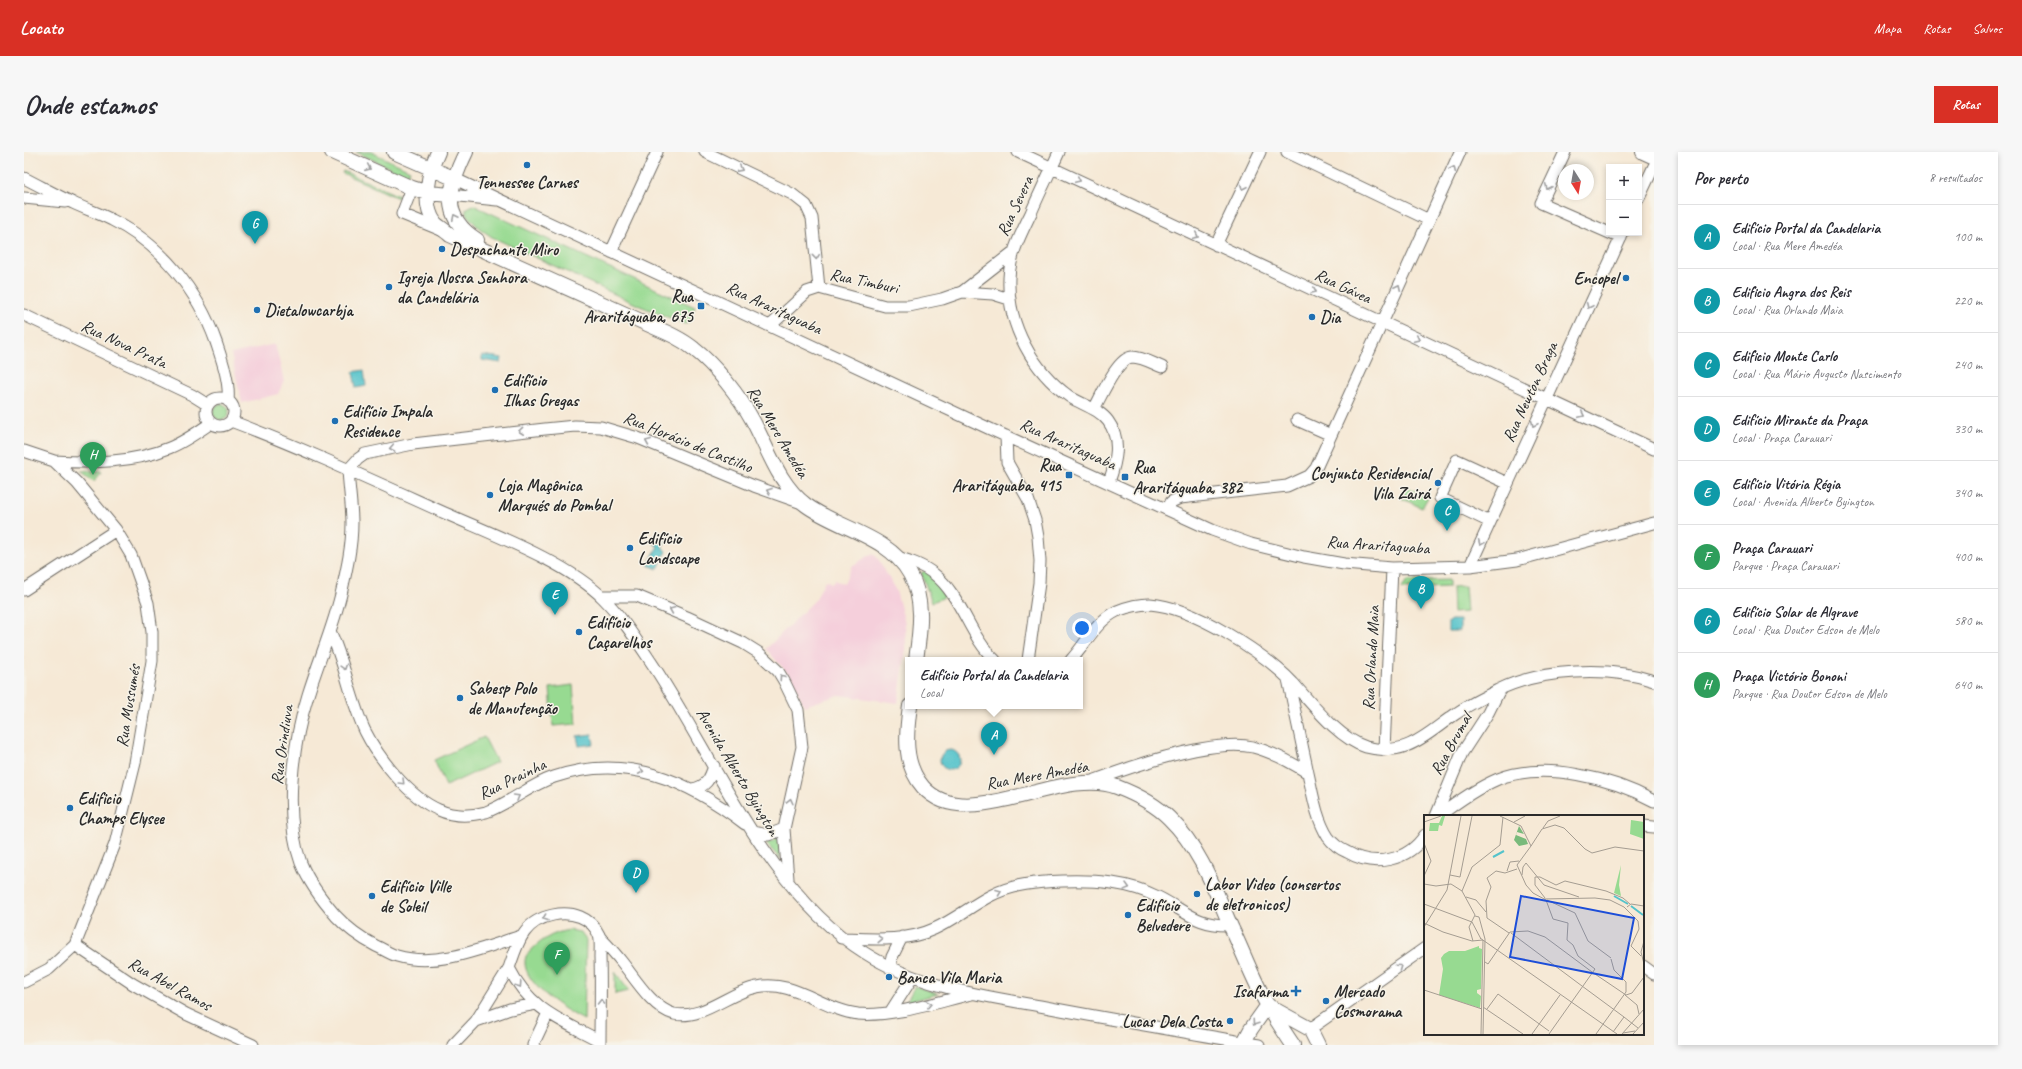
<!DOCTYPE html>
<html lang="pt">
<meta charset="utf-8">
<style>
:root{--surface:#fff;--page:#f7f7f7;--text:#2b2b33;--muted:#7c7c81;--line:#e1e1e2;--accent:#d93025}
body{margin:0;font-family:Caveat,sans-serif;background:var(--page);color:var(--text)}
.controls{position:absolute;right:12px;top:12px;display:grid;overflow:hidden;border-radius:0px;box-shadow:0 2px 6px #0003}
.controls button{width:36px;height:36px;display:grid;place-items:center;padding:0;border:0;border-bottom:1px solid var(--line);background:var(--surface);color:var(--text);font:20px sans-serif}
.compass{position:absolute;left:1534px;top:12px;width:36px;height:36px;border-radius:50%;background:var(--surface);box-shadow:0 2px 6px #0003;rotate:169deg}
.you{position:absolute;left:1058px;top:476px;width:14px;height:14px;margin:-10px;border:3px solid #fff;border-radius:50%;background:#1a73e8;box-shadow:0 0 0 6px #1a73e833}
.badge{display:grid;place-items:center;width:26px;height:26px;border-radius:50%;background:var(--accent);color:#fff;font-size:13px;font-weight:700}
.pin{position:absolute;translate:-50% -33px;filter:drop-shadow(0 1px 2px #0008)}
.pin::after{content:'';position:absolute;top:21px;width:14px;height:12px;background:inherit;clip-path:polygon(0 0,100% 0,50% 100%)}
.popup{position:absolute;left:881px;top:505px;width:178px;height:52px;box-sizing:border-box;display:grid;place-content:center;border-radius:0px;background:var(--surface);filter:drop-shadow(0 1px 3px #0005);font-size:13px;white-space:nowrap;color:var(--muted)}
.popup b{font-size:15px;color:var(--text)}
.popup::after{content:'';position:absolute;left:50%;top:100%;margin-left:-8px;border:8px solid transparent;border-top-color:var(--surface)}
.list{margin:0;padding:0;list-style:none}
h2{display:flex;justify-content:space-between;align-items:center;height:52px;margin:0;padding:0 16px;font-size:17px}
h2 small{font-size:13px;font-weight:400;color:var(--muted)}
.list li{display:grid;grid-template-columns:26px 1fr auto;gap:12px;align-items:center;box-sizing:border-box;height:64px;padding:0 16px;border-top:1px solid var(--line)}
.list b{display:block;font-size:15px;white-space:nowrap}
.list p{margin:0;font-size:13px;white-space:nowrap;color:var(--muted)}
.list em{font-size:13px;font-style:normal;color:var(--muted)}
.map{position:relative;flex:none;width:1630px;height:893px;overflow:hidden;border-radius:0px}
header{display:flex;align-items:center;gap:24px;box-sizing:border-box;height:56px;padding:0 20px;background:var(--accent);color:#fff}
header strong{font-size:19px}
nav{display:flex;gap:22px;margin-inline-start:auto;font-size:14px}
.intro{display:flex;align-items:center;justify-content:space-between;box-sizing:border-box;height:96px;padding:0 24px}
h1{margin:0;font-size:28px}
.button{padding:10px 18px;border-radius:0px;background:var(--accent);color:#fff;font-size:14px;font-weight:700}
main{display:flex;gap:24px;padding:0 24px}
aside{flex:1;background:var(--surface);border-radius:0px;box-shadow:0 2px 6px #0003}
.map>svg:first-child{display:block}
.built{fill:#f5cfdb}
.green{fill:#97da91;stroke:#61825e}
.water{fill:#55c3cb;stroke:#40777b}
.lines{fill:none;stroke-linecap:round;stroke-linejoin:round}
.minor-casing{stroke:#726e67;stroke-width:13}
.major-casing{stroke:#726e67;stroke-width:16}
.minor{stroke:#fff;stroke-width:11}
.major{stroke:#fff;stroke-width:14}
.oneway{stroke:#a0a0a0}
.poi-dot{fill:#1f6fb2;stroke:#f7f3e8;stroke-width:1.5}
.labels{text-anchor:middle;dominant-baseline:central;stroke-width:3;stroke-linejoin:round;paint-order:stroke}
.poi-label{font-size:17px;font-weight:bold;fill:#2b2b2b;stroke:#f7f3e8;text-anchor:start}
.street-label{font-size:17px;fill:#2b2b2b;stroke:#f7f3e8}
.inset-river{fill:none;stroke:#55c3cb;stroke-width:2}
.inset-road{fill:none;stroke:#a59d92;stroke-width:1}
.view{fill:#1d4ed8;fill-opacity:0.15;stroke:#1d4ed8;stroke-width:2}
.inset-edge{fill:none;stroke:#2b2b2b;stroke-width:2}
</style>
<header>
<strong>Locato</strong>
<nav><a>Mapa</a><a>Rotas</a><a>Salvos</a></nav>
</header>
<div class="intro"><h1>Onde estamos</h1><a class="button">Rotas</a></div>
<main>
<div class="map">
<svg width="1630" height="893" viewBox="0 0 1630 893">
<rect width="100%" height="100%" fill="#f7f3e8"/>
<filter id="ink" filterUnits="userSpaceOnUse"><feTurbulence type="fractalNoise" baseFrequency=".025" numOctaves="2"/><feDisplacementMap in="SourceGraphic" scale="8" xChannelSelector="R" yChannelSelector="G"/><feConvolveMatrix kernelMatrix="1 2 1 2 8 2 1 2 1" color-interpolation-filters="sRGB"/></filter>
<filter id="wash" filterUnits="userSpaceOnUse"><feTurbulence type="fractalNoise" baseFrequency=".012" numOctaves="4" result="noise"/><feDisplacementMap in="SourceGraphic" scale="16" xChannelSelector="R" yChannelSelector="G"/><feGaussianBlur stdDeviation="0.9" result="paint"/><feColorMatrix in="noise" values="0 0 0 0 0 0 0 0 0 0 0 0 0 0 0 0 0 1.4 0 .05"/><feComposite in="paint" operator="in"/></filter>
<g filter="url(#wash)">
<rect width="100%" height="100%" fill="#f6e9d6"/>
<path class="built" d="M251,192L260,229L254,242L218,251L207,202Z
M849,401L855,408L872,439L881,471L882,497L874,551L815,543L780,554L767,525L742,497L792,447L801,428L808,431L810,428L820,432L828,414Z"/>
<path class="green" d="M332,0H347L386,18L383,24Z
M319,19L375,44L374,46L318,21Z
M449,53L671,155L665,170L661,172L616,154L468,85L455,76L442,62V57Z
M189 260a8 8 0 1 1 16 0a8 8 0 1 1-16 0Z
M57,319L78,320L70,329Z
M1383,335L1404,345L1398,356L1377,346Z
M901,419L908,424L921,445L908,450L897,421Z
M1425,428V435L1377,437L1384,429Z
M1441,434L1443,460L1429,461L1428,435Z
M549,533L552,572L529,574L526,536Z
M460,585L473,610L422,634L410,608Z
M756,684V707L742,691L750,689Z
M546,778L556,780L562,788L560,868C542,859 493,829 502,804C514,790 528,780 546,778Z
M591,820L605,839L591,842Z
M891,834L914,842L882,850Z"/>
<path class="water" d="M458,203L478,206L477,211L458,208Z
M340,218L342,234L332,236L329,220Z
M635,381L643,385L638,397L642,399L634,417L624,413L634,394L630,392Z
M1427,468H1436V479H1424V470Z
M568,582L570,592L555,594L553,584Z
M916 608a10 10 0 1 1 20 0a10 10 0 1 1-20 0Z"/>
</g>
<g filter="url(#ink)">
<g class="lines">
<g class="minor-casing">
<path id="minor" d="M681,0L768,42L782,53L788,66L795,136
M994,0L1630,297
M1035,0C1026,20 1016,40 1007,61C997,82 986,102 985,126C983,173 1009,219 1046,245C1059,253 1075,257 1084,269C1098,288 1092,310 1085,330
M1263,0L1405,68
M1541,0L1517,51L1597,86
M0,26C16,34 32,43 49,51C61,57 75,61 88,68C137,92 174,139 192,190C198,208 206,230 204,249
M429,26L964,276L1188,378L1227,392L1280,405L1320,412L1368,416L1446,414L1493,408L1630,371
M388,36L378,62L417,78
M427,43L473,48
M0,46L41,50
M1615,46L1630,14
M1192,93L1236,0
M587,100L633,0
M938,140L969,142L985,147
M0,163L168,243L184,253
M746,174L783,140L795,136L861,154H885L918,147L938,140L988,101
M182 260a14 14 0 1 1 28 0a14 14 0 1 1-28 0Z
M1070,257C1077,245 1093,206 1108,205C1118,205 1128,211 1138,215
M1273,268L1307,283
M207,269C281,297 352,330 423,362C470,383 543,410 579,446C597,464 611,486 625,507C689,601 742,740 841,801C894,835 955,843 1016,854C1089,868 1162,880 1235,893
M982,284L983,310L1004,347L1011,368L1014,385L1016,409L1015,431L1004,508
M0,299L30,309L53,331L92,378L107,403L124,451L128,480V509L111,611L91,692L51,793L25,817L0,830
M30,309C68,311 109,311 145,296C160,290 174,280 187,271
M1144,357L1147,350L1156,346L1263,334L1285,324L1292,316L1436,0
M1466,370L1416,346L1433,308L1483,331
M873,405C886,409 899,413 910,422C938,444 945,484 971,508
M1446,414L1599,81
M0,438L92,378
M577,444H613L663,465L719,491L735,501L754,519L760,529L774,558L778,595L760,677L764,727
M306,479C321,511 326,547 341,579C355,607 386,646 415,658C430,665 447,664 462,660C486,651 506,633 530,625C602,601 664,628 721,672
M1047,508C1062,492 1072,469 1093,459C1103,455 1115,452 1126,452C1169,455 1239,500 1269,531C1288,552 1315,587 1342,595C1383,606 1403,581 1433,561C1445,552 1461,545 1474,538C1517,517 1585,514 1630,529
M1264,527L1284,621
M1360,598L1368,416
M1066,630C1106,615 1187,586 1229,595C1248,600 1267,610 1284,621C1289,643 1292,666 1304,685C1309,692 1316,697 1323,700C1350,716 1384,709 1401,683
M668,637C682,635 686,627 690,614
M1412,664L1438,601L1464,561L1476,537
M1415,664C1433,650 1453,636 1474,627C1520,609 1588,626 1630,649
M1619,674L1630,675
M729,680L744,683L760,677
M497,784C458,796 414,816 373,804C366,802 359,797 352,794C337,786 323,776 312,764C298,748 285,731 277,711C259,662 269,591 284,543C295,507 310,474 318,438C323,416 328,394 328,371C328,354 325,336 324,318L334,307L341,302L389,292L521,277L551,274L577,275L614,286L730,334L778,351
M575,784C582,792 590,800 597,809C610,825 629,857 650,862C679,868 705,840 733,835C769,827 799,858 834,862C869,865 913,850 948,842
M817,786C848,787 882,790 910,777C930,768 947,754 966,744C988,732 1014,730 1039,729C1073,728 1104,730 1134,745C1162,759 1173,774 1206,773
M51,793L109,832L162,862L229,893
M1619,814L1630,822
M866,816L868,805L878,785
M867,859L888,826
M452,869L486,857L512,852
M1286,877L1401,796
M576,889C537,868 506,858 485,816C494,790 499,769 529,763C548,759 567,765 575,783C577,789 576,799 576,805C577,834 576,864 576,893
M429,893L452,869L485,816
M509,893L524,861"/>
</g>
<g class="major-casing">
<path id="major" d="M308,0L388,36L404,41L427,43
M370,0L429,26
M414,0C405,19 397,52 411,71C415,75 422,79 426,83L630,175C644,181 658,187 670,197C691,213 716,245 729,269C744,297 755,333 782,353C815,377 865,384 886,422C901,449 896,479 892,508
M442,0C425,35 415,64 453,88
M1619,0L1630,5
M886,554C882,582 879,612 899,635C942,684 1038,613 1093,635C1111,642 1131,652 1145,666C1176,696 1191,738 1208,777C1220,802 1230,830 1244,854C1252,867 1260,880 1269,893
M1246,855L1286,877L1294,893
M1220,890L1227,877L1244,853"/>
</g>
<use href="#minor" class="minor"/>
<use href="#major" class="major"/>
</g>
<defs><path id="oneway-chevron" d="M-2-3.5L2.5 0L-2 3.5" fill="none" stroke-width="1.6" stroke-linecap="round" stroke-linejoin="round"/></defs>
<g class="oneway">
<use href="#oneway-chevron" transform="translate(344 16) rotate(24)"/>
<use href="#oneway-chevron" transform="translate(716 17) rotate(26)"/>
<use href="#oneway-chevron" transform="translate(1429 17) rotate(-65)"/>
<use href="#oneway-chevron" transform="translate(1054 28) rotate(25)"/>
<use href="#oneway-chevron" transform="translate(1219 35) rotate(115)"/>
<use href="#oneway-chevron" transform="translate(1524 35) rotate(115)"/>
<use href="#oneway-chevron" transform="translate(431 65) rotate(-116)"/>
<use href="#oneway-chevron" transform="translate(1172 84) rotate(25)"/>
<use href="#oneway-chevron" transform="translate(792 105) rotate(84)"/>
<use href="#oneway-chevron" transform="translate(1374 135) rotate(-65)"/>
<use href="#oneway-chevron" transform="translate(1290 139) rotate(25)"/>
<use href="#oneway-chevron" transform="translate(1565 154) rotate(115)"/>
<use href="#oneway-chevron" transform="translate(1393 187) rotate(25)"/>
<use href="#oneway-chevron" transform="translate(1558 263) rotate(25)"/>
<use href="#oneway-chevron" transform="translate(1510 272) rotate(115)"/>
<use href="#oneway-chevron" transform="translate(497 279) rotate(174)"/>
<use href="#oneway-chevron" transform="translate(624 290) rotate(-157)"/>
<use href="#oneway-chevron" transform="translate(368 296) rotate(169)"/>
<use href="#oneway-chevron" transform="translate(745 339) rotate(-160)"/>
<use href="#oneway-chevron" transform="translate(1457 391) rotate(114)"/>
<use href="#oneway-chevron" transform="translate(648 458) rotate(-157)"/>
<use href="#oneway-chevron" transform="translate(320 515) rotate(72)"/>
<use href="#oneway-chevron" transform="translate(758 525) rotate(-124)"/>
<use href="#oneway-chevron" transform="translate(617 619) rotate(8)"/>
<use href="#oneway-chevron" transform="translate(378 630) rotate(45)"/>
<use href="#oneway-chevron" transform="translate(493 645) rotate(-30)"/>
<use href="#oneway-chevron" transform="translate(766 649) rotate(-77)"/>
<use href="#oneway-chevron" transform="translate(1103 735) rotate(15)"/>
<use href="#oneway-chevron" transform="translate(975 740) rotate(-21)"/>
<use href="#oneway-chevron" transform="translate(521 766) rotate(160)"/>
<use href="#oneway-chevron" transform="translate(856 787) rotate(-2)"/>
<use href="#oneway-chevron" transform="translate(1375 815) rotate(-35)"/>
<use href="#oneway-chevron" transform="translate(495 833) rotate(57)"/>
<use href="#oneway-chevron" transform="translate(577 850) rotate(-89)"/>
<use href="#oneway-chevron" transform="translate(905 852) rotate(-13)"/>
<use href="#oneway-chevron" transform="translate(1231 871) rotate(124)"/>
</g>
</g>
<g class="poi-dot">
<circle cx="503" cy="13" r="4"/>
<circle cx="418" cy="97" r="4"/>
<circle cx="1602" cy="126" r="4"/>
<circle cx="365" cy="135" r="4"/>
<rect x="673" y="150" width="8" height="8" rx="2"/>
<circle cx="233" cy="158" r="4"/>
<circle cx="1288" cy="165" r="4"/>
<circle cx="471" cy="238" r="4"/>
<circle cx="311" cy="269" r="4"/>
<rect x="1041" y="319" width="8" height="8" rx="2"/>
<rect x="1097" y="321" width="8" height="8" rx="2"/>
<circle cx="1414" cy="331" r="4"/>
<circle cx="466" cy="343" r="4"/>
<circle cx="606" cy="396" r="4"/>
<circle cx="555" cy="480" r="4"/>
<circle cx="436" cy="546" r="4"/>
<circle cx="46" cy="656" r="4"/>
<circle cx="1173" cy="742" r="4"/>
<circle cx="348" cy="744" r="4"/>
<circle cx="1104" cy="763" r="4"/>
<circle cx="865" cy="825" r="4"/>
<path d="M1270 833h4v4h4v4h-4v4h-4v-4h-4v-4h4z"/>
<circle cx="1302" cy="849" r="4"/>
<circle cx="1206" cy="869" r="4"/>
</g>
<g class="labels">
<g class="poi-label">
<text x="503" y="30" text-anchor="middle">Tennessee Carnes</text>
<text x="426" y="97">Despachante Miro</text>
<text x="373" y="125">Igreja Nossa Senhora<tspan x="373" dy="20">da Candelária</tspan></text>
<text x="1594" y="126" text-anchor="end">Encopel</text>
<text x="669" y="144" text-anchor="end">Rua<tspan x="669" dy="20">Araritáguaba, 675</tspan></text>
<text x="241" y="158">Dietalowcarbja</text>
<text x="1296" y="165">Dia</text>
<text x="479" y="228">Edifício<tspan x="479" dy="20">Ilhas Gregas</tspan></text>
<text x="319" y="259">Edifício Impala<tspan x="319" dy="20">Residence</tspan></text>
<text x="1037" y="313" text-anchor="end">Rua<tspan x="1037" dy="20">Araritáguaba, 415</tspan></text>
<text x="1109" y="315">Rua<tspan x="1109" dy="20">Araritáguaba, 382</tspan></text>
<text x="1406" y="321" text-anchor="end">Conjunto Residencial<tspan x="1406" dy="20">Vila Zairá</tspan></text>
<text x="474" y="333">Loja Maçônica<tspan x="474" dy="20">Marqués do Pombal</tspan></text>
<text x="614" y="386">Edifício<tspan x="614" dy="20">Landscape</tspan></text>
<text x="563" y="470">Edifício<tspan x="563" dy="20">Caçarelhos</tspan></text>
<text x="444" y="536">Sabesp Polo<tspan x="444" dy="20">de Manutenção</tspan></text>
<text x="54" y="646">Edificio<tspan x="54" dy="20">Champs Elysee</tspan></text>
<text x="1181" y="732">Labor Video (consertos<tspan x="1181" dy="20">de eletronicos)</tspan></text>
<text x="356" y="734">Edifício Ville<tspan x="356" dy="20">de Soleil</tspan></text>
<text x="1112" y="753">Edifício<tspan x="1112" dy="20">Belvedere</tspan></text>
<text x="873" y="825">Banca Vila Maria</text>
<text x="1264" y="839" text-anchor="end">Isafarma</text>
<text x="1310" y="839">Mercado<tspan x="1310" dy="20">Cosmorama</tspan></text>
<text x="1198" y="869" text-anchor="end">Lucas Dela Costa</text>
</g>
<g class="street-label">
<text transform="translate(991 54) rotate(-65)">Rua Severa</text>
<text transform="translate(840 129) rotate(12)">Rua Timburi</text>
<text transform="translate(1319 134) rotate(25)">Rua Gávea</text>
<text transform="translate(750 156) rotate(25)">Rua Araritaguaba</text>
<text transform="translate(100 192) rotate(25)">Rua Nova Prata</text>
<text transform="translate(1506 240) rotate(-65)">Rua Newton Braga</text>
<text transform="translate(754 280) rotate(59)">Rua Mere Amedéa</text>
<text transform="translate(664 290) rotate(22)">Rua Horácio de Castilho</text>
<text transform="translate(1044 292) rotate(24)">Rua Araritaguaba</text>
<text transform="translate(1354 393) rotate(4)">Rua Araritaguaba</text>
<text transform="translate(1347 506) rotate(-87)">Rua Orlando Maia</text>
<text transform="translate(104 554) rotate(-81)">Rua Mussumés</text>
<text transform="translate(1427 592) rotate(-61)">Rua Brumal</text>
<text transform="translate(258 593) rotate(-82)">Rua Orindiuva</text>
<text transform="translate(714 620) rotate(59)">Avenida Alberto Byington</text>
<text transform="translate(1013 623) rotate(-10)">Rua Mere Amedéa</text>
<text transform="translate(488 627) rotate(-26)">Rua Prainha</text>
<text transform="translate(146 832) rotate(29)">Rua Abel Ramos</text>
</g>
</g>
<g transform="translate(1400 663)">
<rect width="220" height="220" fill="#f6e9d6"/>
<path d="M18,1H21L18,11L15,10L14,16H5L6,8H15ZM207,5L220,7V24L206,19ZM197,50L195,70L197,81L190,78ZM55,131V133L58,134L57,174L53,175V178L57,181L56,193L15,180L19,154L17,143L20,139L25,136H41Z" fill="#97da91"/>
<path d="M95,11L100,19L93,17L92,20L102,24L104,29L95,31L90,25Z" fill="#79ba7b"/>
<path class="inset-river" d="M69,42L80,36M190,81L204,89M207,91L219,100"/>
<path class="inset-road" d="M76,1L97,11L107,31L93,50L102,70L109,78L122,85L129,104L144,108L143,125L149,130L154,141L171,154L125,219M0,7L17,1M90,7L101,1M119,13L124,6L136,1M0,28L7,46L0,61M107,31L118,14L131,10L140,13L161,34L168,38L191,32L220,36M83,56L86,47L95,46M26,60L36,62L48,1M98,60L99,52L102,48L120,70L155,82M111,62H116L132,70L141,66L182,76L199,83L206,89M111,62V70L121,83M0,69L12,71L27,69L38,76L51,100L45,112L49,126M38,76L48,52L76,30L79,2M42,82L52,85L62,97M120,84L171,83L186,85L200,92L214,106L215,114L207,131L217,141M123,85L151,98L164,126L187,143M0,89L48,107L57,124M203,92L207,89L220,91M51,101L55,102L61,124M0,108L19,117L48,126L59,125M0,112L23,75L37,1M85,118L63,103L62,86L67,72L63,63L72,56L81,58L93,54M87,118L158,171M56,123L193,219M220,126L217,137L220,149M61,147L64,149L86,117L104,116L121,122L168,157M168,157L202,180L208,178L220,162M158,171L200,202L189,217M0,175L58,194M201,180L213,190L215,199M59,192L99,219M63,194L74,179L125,216M200,202L214,213M199,218L211,216M57,219L59,125M59,219L61,124M108,219L136,180M172,219L202,177V167L190,155L187,144M198,219L220,194M209,219L220,207"/>
<path class="view" d="M97,81L210,103L198,164L86,142Z"/>
<rect width="220" height="220" class="inset-edge"/>
</g>
</svg>
<div class="controls">
<button>+</button>
<button>−</button>
</div>
<svg class="compass" viewBox="-18 -18 36 36"><path d="M0-13l5 13h-10z" fill="#e53935"/><path d="M0 13l5-13h-10z" fill="#7c7c81"/></svg>
<div class="you"></div>
<div class="pin badge" style="left:970px;top:603px;background:#0f9aa8">A</div>
<div class="popup"><b>Edifício Portal da Candelaria</b>Local</div>
<div class="pin badge" style="left:1397px;top:457px;background:#0f9aa8">B</div>
<div class="pin badge" style="left:1423px;top:379px;background:#0f9aa8">C</div>
<div class="pin badge" style="left:612px;top:741px;background:#0f9aa8">D</div>
<div class="pin badge" style="left:531px;top:463px;background:#0f9aa8">E</div>
<div class="pin badge" style="left:533px;top:823px;background:#2e9e5b">F</div>
<div class="pin badge" style="left:231px;top:92px;background:#0f9aa8">G</div>
<div class="pin badge" style="left:69px;top:323px;background:#2e9e5b">H</div>
</div>
<aside>
<h2>Por perto<small>8 resultados</small></h2>
<ul class="list">
<li><span class="badge" style="background:#0f9aa8">A</span><div><b>Edifício Portal da Candelaria</b><p>Local · Rua Mere Amedéa</p></div><em>100 m</em></li>
<li><span class="badge" style="background:#0f9aa8">B</span><div><b>Edificio Angra dos Reis</b><p>Local · Rua Orlando Maia</p></div><em>220 m</em></li>
<li><span class="badge" style="background:#0f9aa8">C</span><div><b>Edificio Monte Carlo</b><p>Local · Rua Mário Augusto Nascimento</p></div><em>240 m</em></li>
<li><span class="badge" style="background:#0f9aa8">D</span><div><b>Edifício Mirante da Praça</b><p>Local · Praça Carauari</p></div><em>330 m</em></li>
<li><span class="badge" style="background:#0f9aa8">E</span><div><b>Edifício Vitória Régia</b><p>Local · Avenida Alberto Byington</p></div><em>340 m</em></li>
<li><span class="badge" style="background:#2e9e5b">F</span><div><b>Praça Carauari</b><p>Parque · Praça Carauari</p></div><em>400 m</em></li>
<li><span class="badge" style="background:#0f9aa8">G</span><div><b>Edifício Solar de Algrave</b><p>Local · Rua Doutor Edson de Melo</p></div><em>580 m</em></li>
<li><span class="badge" style="background:#2e9e5b">H</span><div><b>Praça Victório Bononi</b><p>Parque · Rua Doutor Edson de Melo</p></div><em>640 m</em></li>
</ul>
</aside>
</main>
